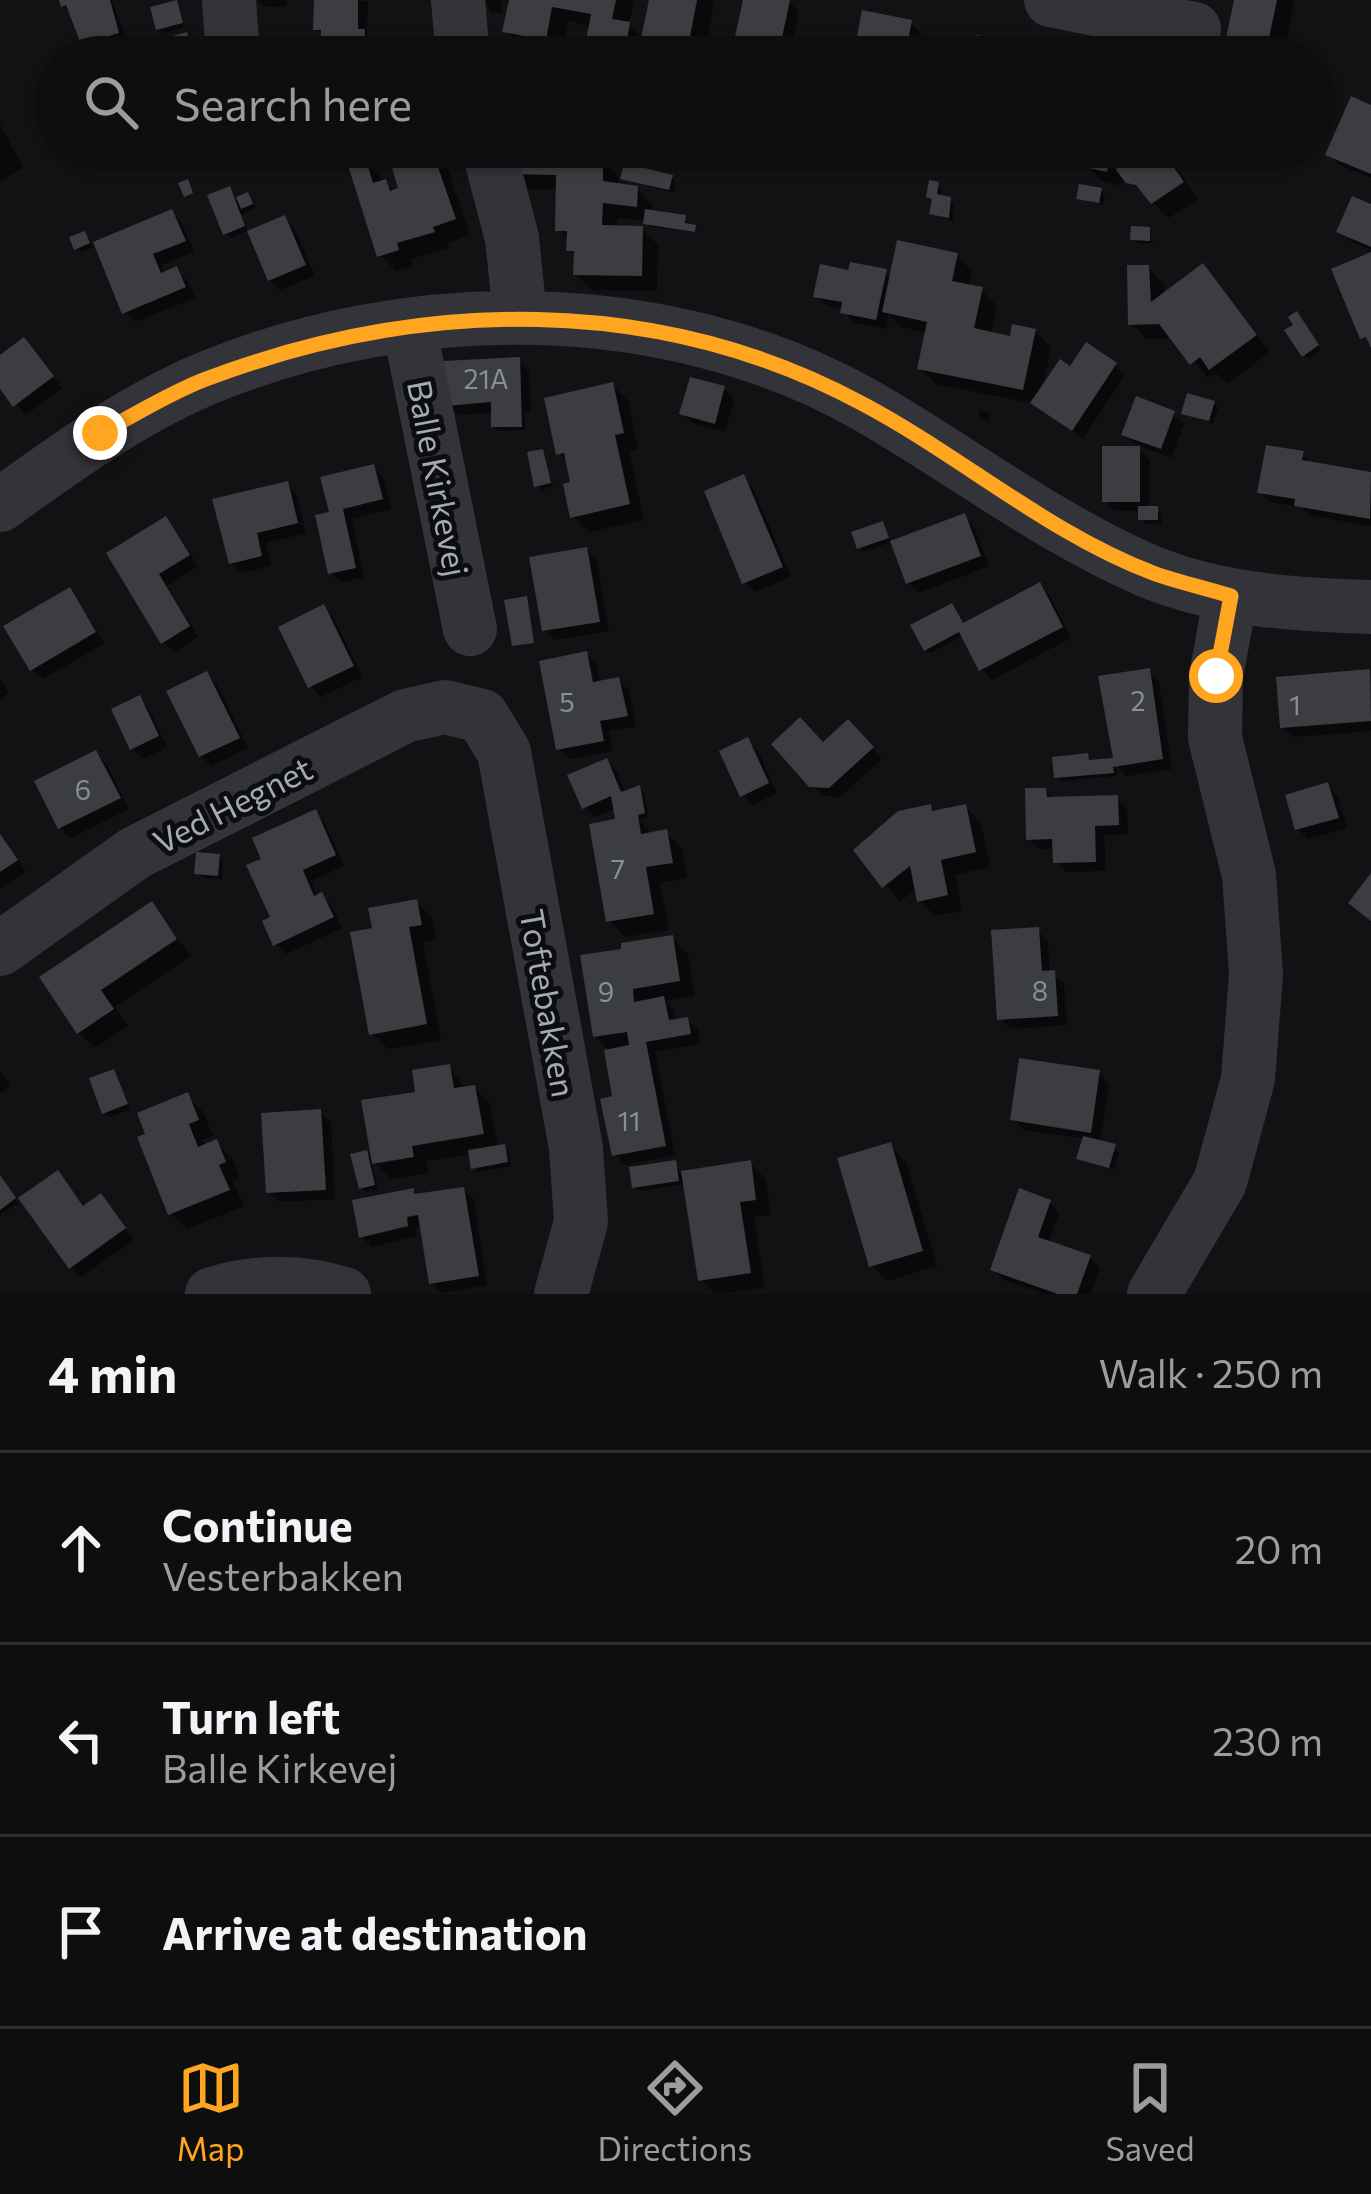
<!DOCTYPE html>
<meta charset="utf-8">
<style>
:root{--surface:#0e0e0f;--page:#171718;--text:#f1f3f6;--muted:#9b9c9e;--line:#2e2e2f;--accent:#ffa51f}
body{margin:0;font-family:Commissioner,sans-serif;background:var(--page);color:var(--text)}
.stop{position:absolute;width:36px;height:36px;margin:-27px;border:9px solid #ffa51f;border-radius:50%;background:#fff}
.stop.end{background:#ffa51f;border-color:#fff;box-shadow:0 3px 12px #0008}
.list{margin:0;padding:0;list-style:none}
h2{display:flex;justify-content:space-between;align-items:center;height:156px;margin:0;padding:0 48px;font-size:51px}
h2 small{font-size:39px;font-weight:400;color:var(--muted)}
.list li{display:grid;grid-template-columns:78px 1fr auto;gap:36px;align-items:center;box-sizing:border-box;height:192px;padding:0 48px;border-top:3px solid var(--line)}
.list b{display:block;font-size:45px;white-space:nowrap}
.list p{margin:0;font-size:39px;white-space:nowrap;color:var(--muted)}
.list em{font-size:39px;font-style:normal;color:var(--muted)}
.icon{flex:none;width:66px;height:66px;fill:none;stroke:currentColor;stroke-width:2;stroke-linecap:round;stroke-linejoin:round}
.map{position:relative;flex:none;width:1371px;height:1294px;overflow:hidden}
.search{position:absolute;background:var(--surface);box-shadow:0 3px 9px #0004;left:36px;right:36px;top:36px;height:132px;display:flex;align-items:center;gap:30px;box-sizing:border-box;padding:0 42px;border-radius:66px;color:var(--muted);font-size:45px}
.sheet{height:732px;background:var(--surface)}
nav{display:flex;justify-content:space-around;align-items:center;box-sizing:border-box;height:168px;border-top:3px solid var(--line);background:var(--surface);font-size:33px;color:var(--muted)}
nav a{display:grid;justify-items:center;gap:6px}
nav .on{color:var(--accent)}
.map>svg:first-child{display:block}
.shadow{fill:#0007}
.building{fill:#3c3d42}
.lines{fill:none;stroke-linecap:round;stroke-linejoin:round}
.minor{stroke:#33343a;stroke-width:54}
.route{stroke:#ffa51f;stroke-width:15}
.labels{text-anchor:middle;dominant-baseline:central;stroke-width:10;stroke-linejoin:round;paint-order:stroke}
.number-label{font-size:27px;fill:#888f99}
.street-label{font-size:33px;fill:#a2aab6;stroke:#0d0d0f}
</style>
<div class="map">
<svg width="1371" height="1294" viewBox="0 0 1371 1294">
<rect width="100%" height="100%" fill="#121214"/>
<path class="shadow" d="M62,0H112L128,43L94,53L84,42Z
M258,0H286V7L262,6Z
M317,0L368,1L367,35L374,42V57H323V36L316,29Z
M486,0H502V13H490Z
M508,0H634L629,25L644,40L652,0H714L707,44L719,51L736,44L746,0H786L799,11L790,57H710L705,52L704,57H586L592,26L568,21L562,55L522,47L506,31Z
M1237,0H1295L1283,57H1225Z
M176,3L185,27L163,33L159,29Z
M911,23L921,33L917,57H856Z
M1371,108V178L1339,165L1329,154Z
M0,124L23,168L0,181Z
M101,147H158L112,160Z
M547,147L602,159L618,175V190L636,189L652,205V213L685,218L689,227L699,232L650,227L646,221L617,218V229H642L658,245L657,291L592,290L576,274L577,257L569,249L570,241L558,229L559,189H527L511,173Z
M1092,147H1171L1169,157L1198,199L1169,218L1124,175L1122,186L1103,182L1087,166Z
M430,148L446,164L470,235L447,243L449,248L411,259L413,266L396,271L380,255L364,160L395,193Z
M671,177L676,182L673,193L624,178Z
M937,185L942,189L940,198L954,204L953,221L933,213L935,202L929,196Z
M229,189L236,201L247,195L256,208L241,215L248,231L230,238L226,233Z
M1100,190L1105,195L1103,205L1079,198Z
M1371,207V250L1350,241L1340,231Z
M171,212L182,223L194,252L162,265L165,274L176,270L187,280L195,298L135,322L125,312L97,246L81,252L77,248L84,235L92,246Z
M285,219L295,229L315,276L280,290L270,280Z
M1149,230L1153,244L1137,243L1133,239Z
M956,255L972,271L969,287L981,290L997,306L991,335L1012,339L1035,331L1051,347L1042,391L1071,370L1115,365L1125,375L1083,439L1035,404L936,384L920,368L928,333L901,327L889,315L886,329L854,323L844,310L827,306L816,296L851,274L885,272L892,279Z
M1203,266L1270,352L1227,384L1216,373L1208,378L1174,338L1147,339L1131,323L1148,268L1164,284L1165,295Z
M1301,319L1321,350L1309,359L1304,355Z
M34,351L62,388L26,415L0,384V359Z
M518,360L529,371L531,412H525V430L499,431L494,426V413L459,415L449,404Z
M612,385L628,401L638,449L629,451L644,520L589,532L573,516L574,484L569,464L559,453Z
M724,389L734,399L725,432L693,424L683,414Z
M1214,403L1218,408L1213,424L1185,413Z
M981,409L991,415L988,422L978,416Z
M1173,414L1184,424L1171,458L1135,444L1125,434Z
M1139,449L1150,460L1149,509L1161,513L1162,523L1145,524L1141,511H1115L1105,501Z
M542,452L553,487L542,490L537,485Z
M1302,454L1313,465L1371,475V526L1308,515L1300,507L1271,502L1260,492Z
M373,467L383,477L391,509L352,519L364,577L341,583L330,572L333,514Z
M743,478L753,488L791,577L755,592L745,582Z
M287,485L297,495L306,533L266,543L271,566L242,573L231,563Z
M964,516L974,527L989,566L919,593L908,582Z
M166,520L198,566L167,586L198,637L174,652L163,642L110,554Z
M882,524L891,542L864,552L859,548Z
M586,550L597,561L609,631L555,640L544,630Z
M1039,586L1050,596L1071,638L992,680L981,669L964,635L930,653L926,649Z
M69,590L105,643L43,679L32,669Z
M323,608L334,618L362,677L321,697L311,687L282,628Z
M586,655L597,665L600,683L618,680L629,690L636,726L609,731L613,751L570,759L559,749Z
M1149,671L1159,682L1172,769L1127,776L1116,765L1117,776L1062,781L1057,777L1087,757L1093,763L1115,761Z
M1369,672L1371,731L1294,737L1283,727Z
M206,675L217,685L248,748L211,766L201,756Z
M0,678L9,693L0,699Z
M139,699L149,709L167,747L143,759L132,748Z
M848,723L882,759L840,797L823,796L811,784L823,746Z
M748,741L758,751L777,793L753,805L743,795Z
M96,754L106,764L129,809L71,838L60,828Z
M607,762L617,772L626,794L640,788L644,793L648,817L638,819L653,835L666,833L682,849L687,878L660,883L669,930L625,937L609,921L619,821L616,808L595,817L584,807Z
M1327,786L1338,796L1347,828L1308,839L1298,829Z
M1045,791L1053,799L1116,798L1127,808L1128,834L1104,835L1106,871L1066,872L1056,861L1055,849H1039L1029,839Z
M930,807L936,813L965,807L981,823L990,867L955,875L962,911L935,916L919,900L917,888L900,902L857,850Z
M315,813L325,823L344,866L311,881L318,898L322,896L332,906L342,928L286,954L276,944L274,918Z
M0,835L26,871L0,889Z
M219,857L223,862L222,879L202,877L197,873Z
M416,902L432,918L436,940L423,942L441,1040L388,1049L372,1033L376,930Z
M152,905L191,956L115,1007L128,1026L95,1048L79,1032L44,978Z
M1037,930L1048,941L1050,973L1064,983L1067,1025L1011,1029L1000,1019Z
M672,938L688,954L695,996L665,1001L674,1010L676,1022L687,1020L698,1030L700,1044L655,1052L675,1155L626,1165L615,1155L611,1052L595,1036Z
M449,1067L466,1089L474,1088L490,1104L498,1148L508,1151L511,1166L478,1172L471,1154L426,1161L428,1173L391,1179L371,1159L378,1189L366,1192L361,1188L366,1154L375,1162L419,1094Z
M0,1070L11,1086L0,1093Z
M113,1072L130,1109L109,1117L105,1113Z
M1099,1073L1109,1084L1100,1143L1119,1152L1114,1170L1080,1158L1085,1139L1024,1130L1014,1119Z
M187,1096L203,1112L213,1136L203,1140L206,1147L216,1143L232,1158L240,1178L233,1181L244,1206L187,1229L171,1213Z
M320,1112L331,1123L335,1199L279,1202L269,1192Z
M890,1146L906,1162L937,1266L887,1281L872,1265Z
M675,1163L681,1174L750,1163L766,1179L771,1215L754,1217L765,1288L715,1294L701,1279L686,1184L639,1191L635,1187Z
M0,1178L18,1203L0,1215Z
M68,1184L85,1208L101,1197L134,1240L81,1277L71,1267Z
M463,1190L474,1200L487,1285L442,1293L431,1282L422,1226L416,1227L417,1236L372,1247L362,1237L413,1191L418,1197Z
M1049,1202L1059,1213L1048,1244L1089,1258L1100,1268L1091,1294H1044L1004,1280L993,1269Z"/>
<path class="building" d="M59,0H110L119,33L81,44L66,5L61,7Z
M177,0L183,23L156,30L150,7Z
M314,0H358V29H365L364,57H320L321,30H313Z
M509,0H616L612,19L630,22L627,40L640,43L649,0H697L686,57H583L591,14L552,7L546,40L502,32Z
M743,0H790L778,57H714L719,37L734,41Z
M1234,0H1277L1265,57H1222Z
M862,10L912,20L905,57H853Z
M187,32L194,56L165,57L161,39Z
M976,35L1023,45V49L1070,57H971Z
M705,41L715,43L713,56L702,54Z
M1351,96L1371,105V174L1325,155Z
M424,147H431L456,219L433,227L435,232L397,243L399,250L377,257L347,162L365,157L373,183L386,179L390,191L398,188L389,158Z
M506,147H561L603,156V181L638,186L637,207L603,203L602,225L643,226L642,276L573,275L574,251H566L567,231H555L556,175L508,174Z
M1089,147H1160L1184,182L1151,204L1136,185L1126,183L1116,170L1118,159L1110,157L1107,172L1084,167Z
M624,163L673,175L669,190L620,179Z
M188,179L193,193L184,197L178,183Z
M929,180L939,182L937,194L951,197L949,218L929,214L932,199L926,197Z
M1079,184L1102,188L1099,203L1076,199Z
M230,186L245,226L223,235L207,195Z
M248,192L253,204L241,209L236,197Z
M1352,196L1371,204V247L1336,232Z
M172,209L186,241L153,254L161,273L177,266L186,287L122,314L93,242Z
M645,209L686,215L685,223L696,225L695,232L643,224Z
M285,215L306,265L268,281L247,231Z
M1131,226L1150,227V241L1130,240Z
M85,231L90,243L74,250L69,237Z
M897,240L958,253L952,281L983,287L974,328L1010,336L1012,324L1036,329L1023,390L917,369L927,322L882,312Z
M1371,252V348L1366,337L1360,339L1331,269Z
M850,262L887,269L876,320L840,313L842,302L813,297L820,264L848,270Z
M1203,263L1257,335L1209,370L1200,357L1190,365L1159,324L1128,325L1127,265H1149L1151,302Z
M1297,311L1319,345L1302,357L1284,330L1293,325L1288,317Z
M24,337L54,376L13,407L0,389V355Z
M1086,342L1117,363L1072,431L1030,403L1060,359L1070,366Z
M520,357L522,427H491V402L446,406L443,361Z
M690,377L725,386L715,424L679,414Z
M613,382L624,433L615,435L630,504L570,518L563,484L570,482L564,453L556,455L544,398Z
M1187,393L1215,401L1209,421L1181,414Z
M1136,396L1175,411L1161,449L1121,435Z
M1266,445L1304,451L1302,460L1371,472L1370,519L1294,506L1295,499L1257,493Z
M1102,446H1140V502H1102Z
M543,449L551,483L534,487L527,452Z
M374,464L383,499L343,509L356,568L328,574L315,515L329,512L320,477Z
M744,474L783,567L742,584L704,491Z
M288,481L298,523L257,533L262,556L229,564L212,499Z
M1138,506H1158V520H1138Z
M965,513L981,556L906,584L890,541Z
M166,516L190,555L159,574L190,626L161,644L106,553Z
M883,521L889,538L857,549L851,532Z
M587,547L600,622L542,631L529,557Z
M1040,582L1063,627L979,671L959,632L924,651L910,625L952,603L963,623Z
M70,587L96,632L30,671L3,626Z
M527,596L534,643L512,646L504,600Z
M324,604L354,666L308,688L278,627Z
M587,651L593,682L619,677L628,716L600,721L604,741L556,750L539,661Z
M1150,668L1163,759L1113,767L1114,773L1054,778L1052,757L1088,753L1089,760L1113,758L1098,676Z
M1370,669L1371,721L1280,728L1276,677Z
M207,671L240,738L199,757L166,691Z
M140,695L159,736L130,750L111,709Z
M800,717L823,742L848,719L874,747L829,788L809,787L771,744Z
M748,737L769,783L740,797L719,751Z
M96,750L121,798L58,829L34,781Z
M607,758L621,792L640,785L645,813L638,815L641,834L667,829L673,863L646,867L654,914L606,922L589,824L615,819L611,796L582,809L567,775Z
M1328,782L1339,818L1295,830L1285,795Z
M1025,788H1046L1047,797L1118,795L1119,825L1095,826L1096,862L1053,863L1052,839L1026,840Z
M931,804L932,811L966,804L976,852L941,860L948,895L917,902L910,866L882,888L853,850L898,811Z
M316,809L336,855L303,870L314,896L322,892L334,917L273,946L262,921L270,917L246,865L261,859L252,838Z
M0,834L18,860L0,872Z
M196,852L220,854L218,876L194,874Z
M1371,873V921L1348,903Z
M417,899L422,925L409,927L427,1024L369,1035L350,932L372,928L368,908Z
M152,901L177,939L101,990L114,1009L77,1034L39,977Z
M1039,927L1042,971L1055,970L1058,1016L997,1020L991,930Z
M673,935L680,981L633,989L634,1002L664,996L669,1020L688,1017L691,1034L646,1042L666,1146L612,1156L600,1099L612,1096L604,1050L629,1045L627,1032L593,1037L580,955L621,949V943Z
M1019,1058L1100,1070L1091,1133L1010,1120Z
M450,1064L454,1088L475,1085L484,1134L412,1146L414,1157L372,1164L361,1100L415,1092L412,1070Z
M114,1069L128,1104L102,1114L89,1078Z
M188,1092L199,1120L189,1124L198,1147L217,1139L226,1162L219,1165L230,1190L168,1215L137,1137L145,1134L137,1113Z
M321,1109L326,1190L266,1193L261,1113Z
M1083,1136L1116,1144L1109,1168L1076,1159Z
M891,1142L923,1251L869,1267L837,1158Z
M505,1144L508,1162L471,1169L468,1150Z
M367,1150L375,1185L359,1189L350,1154Z
M676,1160L679,1181L632,1188L629,1167Z
M751,1160L756,1200L740,1202L751,1273L698,1281L681,1171Z
M58,1170L83,1206L101,1193L126,1228L69,1269L18,1198Z
M0,1175L16,1198L0,1210Z
M464,1187L479,1276L429,1284L418,1215L407,1217L408,1226L359,1238L352,1200L414,1188V1194Z
M1019,1188L1051,1200L1038,1237L1091,1255L1077,1294H1058L990,1270Z"/>
<g class="lines">
<path class="minor" d="M229,0L233,57
M458,0L463,57
M1051,0L1194,29
M488,147L512,238L520,316
M409,326L470,629
M0,505C64,459 127,413 200,381C407,293 669,293 867,406C961,460 1048,528 1148,571C1218,600 1296,605 1371,607
M0,949L135,853L405,716L445,707L482,716L504,752L576,1148L581,1222L561,1294
M212,1294C255,1281 300,1280 344,1294
M1154,1294L1220,1182L1248,1079L1256,974L1249,875L1215,738L1216,676L1231,595"/>
</g>
<g class="lines">
<path class="route" d="M100,433C135,415 169,393 206,379C421,298 657,293 863,404C961,456 1048,533 1153,573C1178,582 1205,588 1231,596L1216,676"/>
</g>
<g class="labels">
<g class="number-label">
<text x="486" y="378">21A</text>
<text x="1138" y="700">2</text>
<text x="567" y="701">5</text>
<text x="1295" y="704">1</text>
<text x="83" y="789">6</text>
<text x="618" y="868">7</text>
<text x="1040" y="990">8</text>
<text x="606" y="991">9</text>
<text x="629" y="1120">11</text>
</g>
<g class="street-label">
<text transform="translate(439 478) rotate(79)">Balle Kirkevej</text>
<text transform="translate(232 804) rotate(-27)">Ved Hegnet</text>
<text transform="translate(549 1003) rotate(80)">Toftebakken</text>
</g>
</g>
</svg>
<div class="stop" style="left:1216px;top:676px"></div>
<div class="stop end" style="left:100px;top:433px"></div>
<div class="search"><svg class="icon" aria-label="search" viewBox="0 0 24 24"><circle cx="10" cy="10" r="6"/><path d="M15 15l6 6"/></svg>Search here</div>
</div>
<section class="sheet">
<h2>4 min<small>Walk · 250 m</small></h2>
<ul class="list">
<li><svg class="icon" aria-label="ahead" viewBox="0 0 24 24"><path d="M12 20V5M6 11l6-6 6 6"/></svg><div><b>Continue</b><p>Vesterbakken</p></div><em>20 m</em></li>
<li><svg class="icon" aria-label="left" viewBox="0 0 24 24"><path d="M17 20v-9H6M10 6l-5 5 5 5"/></svg><div><b>Turn left</b><p>Balle Kirkevej</p></div><em>230 m</em></li>
<li><svg class="icon" aria-label="arrive" viewBox="0 0 24 24"><path d="M6 21V4h12l-3 4 3 4H6"/></svg><div><b>Arrive at destination</b></div></li>
</ul>
</section>
<nav>
<a class="on"><svg class="icon" aria-label="map" viewBox="0 0 24 24"><path d="M3 6l6-2 6 2 6-2v14l-6 2-6-2-6 2zM9 4v14M15 6v14"/></svg>Map</a>
<a><svg class="icon" aria-label="directions" viewBox="0 0 24 24"><path d="M12 3l9 9-9 9-9-9zM9 14v-3h6M13 9l2 2-2 2"/></svg>Directions</a>
<a><svg class="icon" aria-label="saved" viewBox="0 0 24 24"><path d="M7 4h10v16l-5-4-5 4z"/></svg>Saved</a>
</nav>
